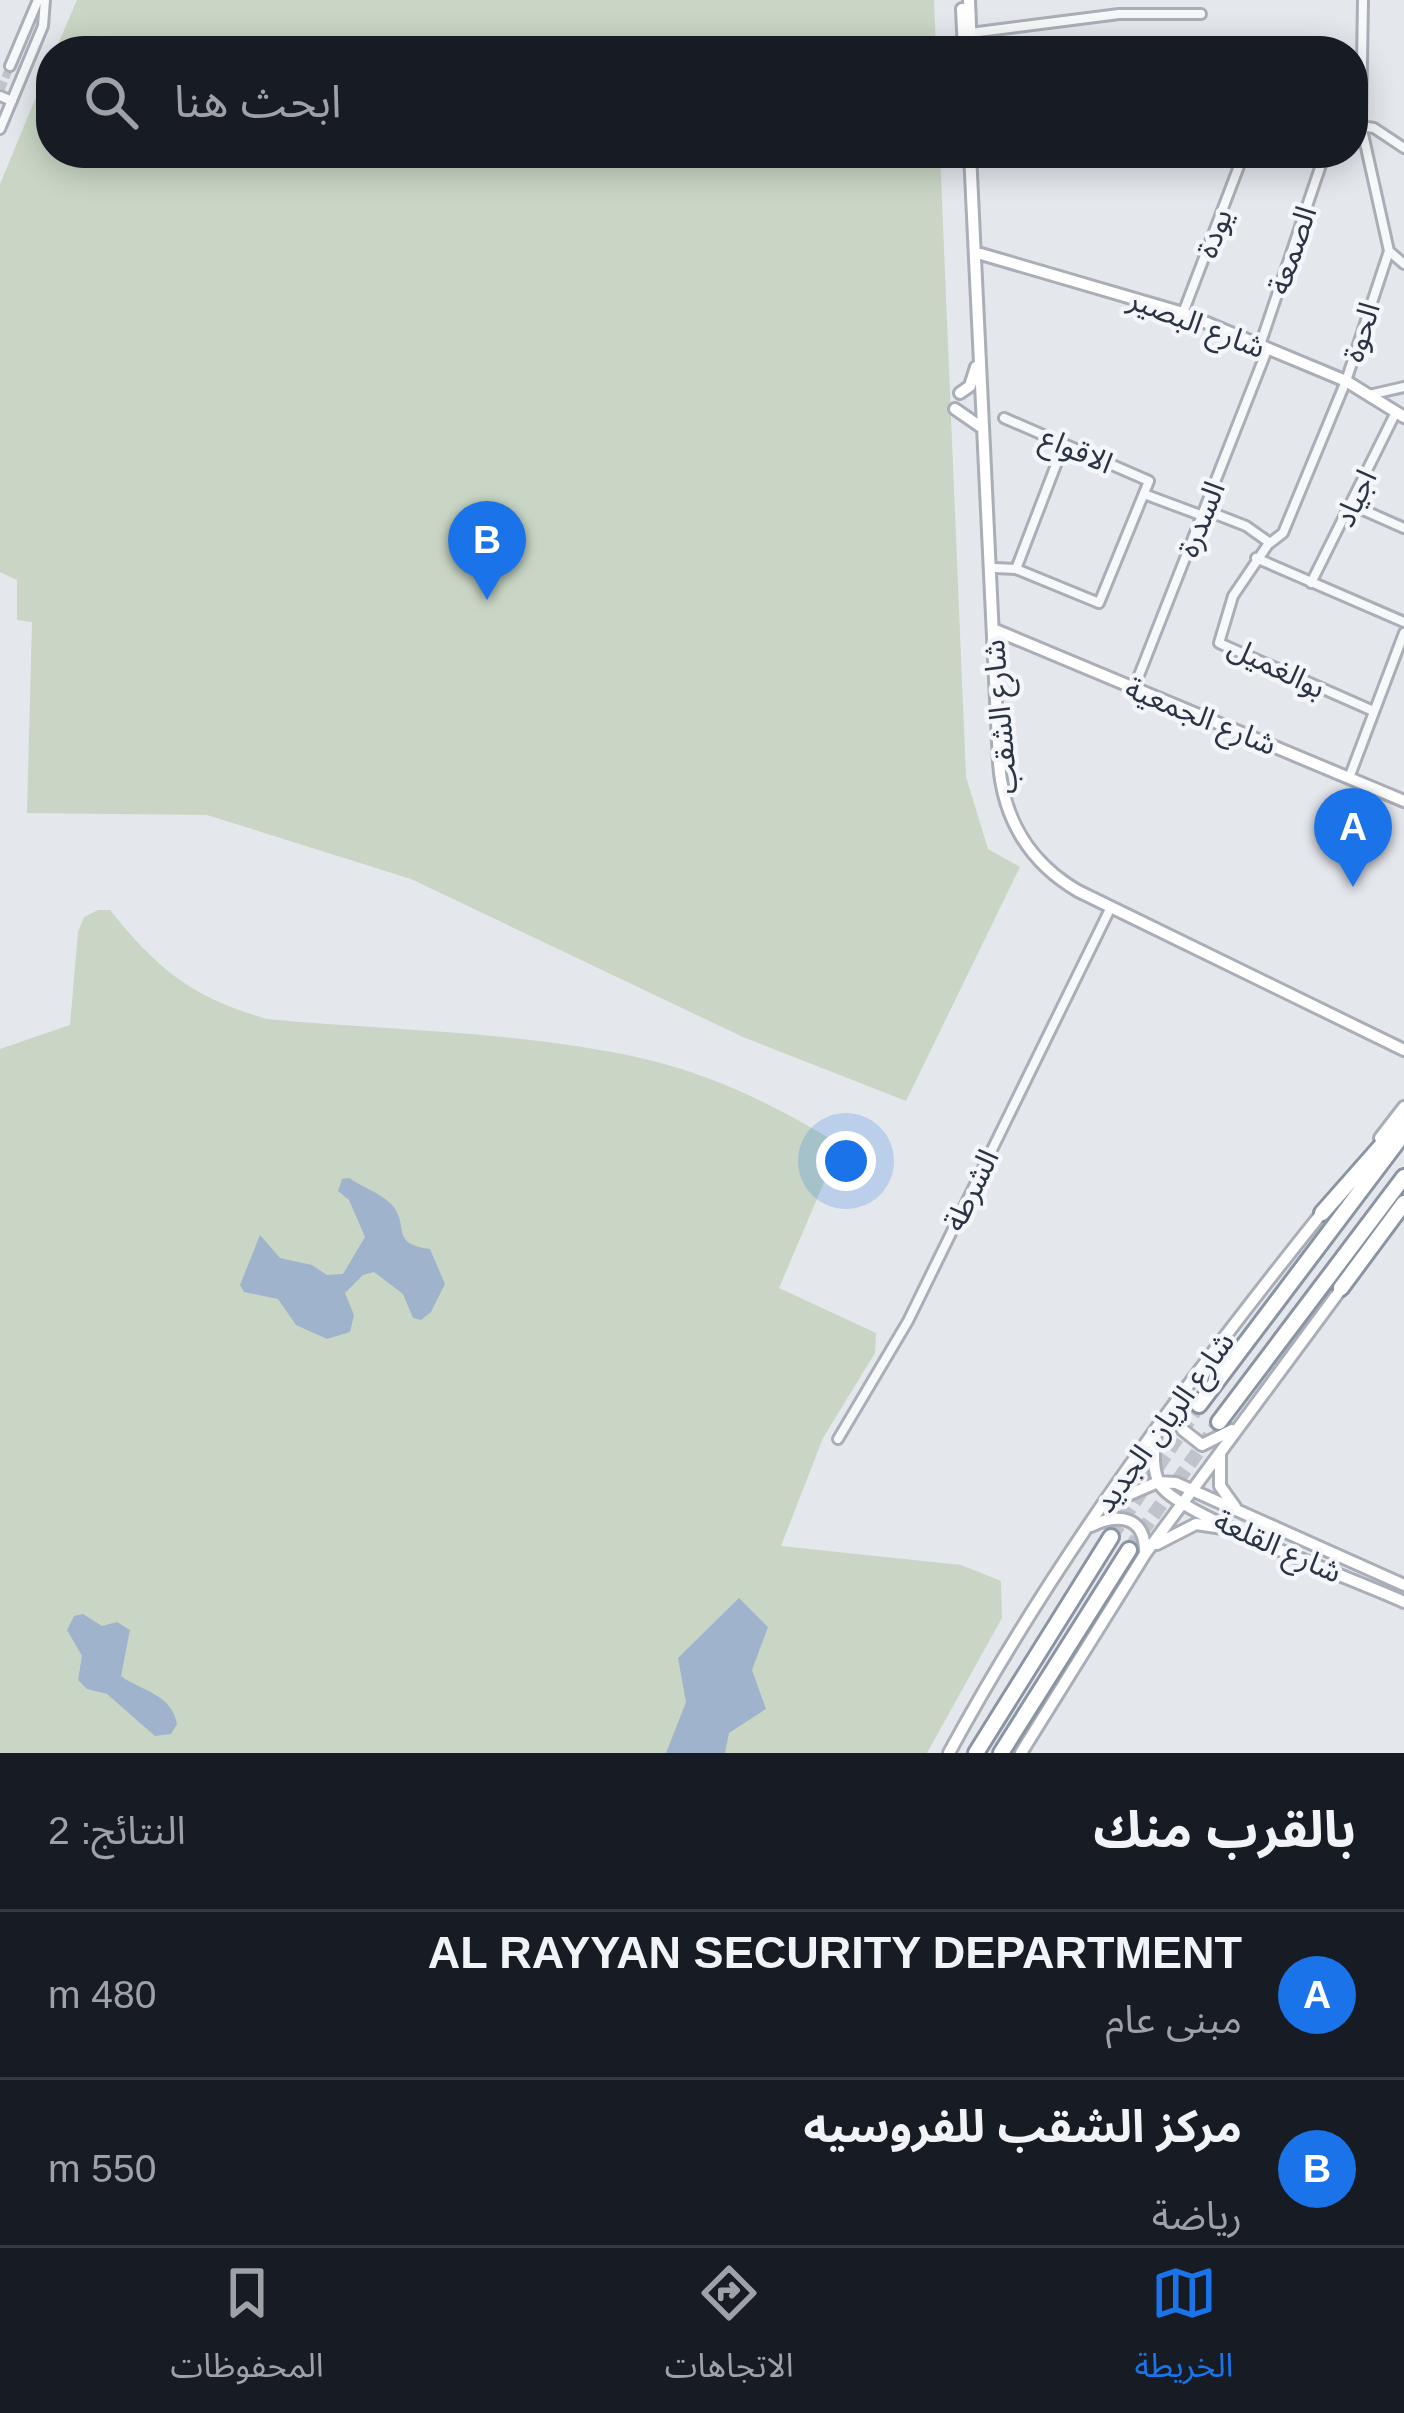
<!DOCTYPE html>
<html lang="ar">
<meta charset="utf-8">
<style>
:root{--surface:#171b24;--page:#20242c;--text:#f1f3f6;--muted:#9ea1a6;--line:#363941;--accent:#1a73e8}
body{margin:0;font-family:Helvetica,"Noto Sans Arabic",sans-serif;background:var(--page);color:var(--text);direction:rtl}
.you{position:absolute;left:846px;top:1161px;width:42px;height:42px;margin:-30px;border:9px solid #fff;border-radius:50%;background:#1a73e8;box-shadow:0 0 0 18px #1a73e833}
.badge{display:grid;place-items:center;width:78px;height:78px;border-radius:50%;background:var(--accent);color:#fff;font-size:39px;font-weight:700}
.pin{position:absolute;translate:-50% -99px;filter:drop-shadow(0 3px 6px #0008)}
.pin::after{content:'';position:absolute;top:63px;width:42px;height:36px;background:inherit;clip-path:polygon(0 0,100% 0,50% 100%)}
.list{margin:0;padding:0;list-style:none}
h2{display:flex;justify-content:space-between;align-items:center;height:156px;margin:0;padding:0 48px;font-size:51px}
h2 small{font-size:39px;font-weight:400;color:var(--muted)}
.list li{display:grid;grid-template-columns:78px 1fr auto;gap:36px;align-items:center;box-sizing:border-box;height:168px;padding:0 48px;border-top:3px solid var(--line)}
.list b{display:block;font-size:45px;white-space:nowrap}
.list p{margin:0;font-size:39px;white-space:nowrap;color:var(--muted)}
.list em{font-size:39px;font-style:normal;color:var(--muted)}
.icon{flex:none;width:66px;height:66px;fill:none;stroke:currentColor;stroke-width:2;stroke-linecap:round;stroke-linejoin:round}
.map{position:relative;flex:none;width:1404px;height:1753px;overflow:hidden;direction:ltr}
.search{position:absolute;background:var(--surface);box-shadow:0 6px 30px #0003;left:36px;right:36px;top:36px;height:132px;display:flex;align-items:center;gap:30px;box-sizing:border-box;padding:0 42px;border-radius:48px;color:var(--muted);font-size:45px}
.sheet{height:492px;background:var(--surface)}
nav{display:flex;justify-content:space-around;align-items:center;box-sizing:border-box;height:168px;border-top:3px solid var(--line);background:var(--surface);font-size:33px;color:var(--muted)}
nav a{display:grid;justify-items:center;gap:6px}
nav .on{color:var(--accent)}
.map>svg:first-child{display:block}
.green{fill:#c9d6c5}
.water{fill:#9fb4cc}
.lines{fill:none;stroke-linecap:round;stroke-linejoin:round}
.street-tunnel{stroke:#bfc3cb;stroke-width:8;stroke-dasharray:8 4;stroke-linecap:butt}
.highway-tunnel{stroke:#bfc3cb;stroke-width:14;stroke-dasharray:14 7;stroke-linecap:butt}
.street-casing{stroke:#a9aeb7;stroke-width:14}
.secondary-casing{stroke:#a9aeb7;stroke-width:16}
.highway-casing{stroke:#8b94a3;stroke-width:20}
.street{stroke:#f7f8fa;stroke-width:8}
.secondary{stroke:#fff;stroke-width:10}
.highway{stroke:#fff;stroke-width:14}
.labels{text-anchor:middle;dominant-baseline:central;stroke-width:9;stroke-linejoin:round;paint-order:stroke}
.street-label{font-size:30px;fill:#2b3445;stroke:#f4f6f9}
</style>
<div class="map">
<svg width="1404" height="1753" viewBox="0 0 1404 1753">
<rect width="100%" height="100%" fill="#e4e7ec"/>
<path class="green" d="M77,0H934L936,51H55Z
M51,61V153H940L966,777L988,849L1020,867L906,1101L743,1037L411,879L207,815L27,813L32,622L17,620V580L0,572V184Z
M98,910H110C158,970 193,998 267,1019C393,1031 526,1031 649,1060C716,1076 783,1109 840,1145L779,1288L876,1333L875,1353L823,1438L781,1546L961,1565L1001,1581L1002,1618L927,1753H0V1049L70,1025L78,932L84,917Z"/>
<path class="water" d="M349,1178C362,1187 380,1193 390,1203C412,1225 387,1243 430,1249L445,1284L431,1312L421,1320L413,1318L403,1294L374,1272L363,1275L345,1293L354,1315L350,1332L327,1339L296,1325L278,1299L244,1292L240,1285L260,1235L280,1258L312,1265L327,1275L343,1274L365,1237L349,1200L338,1191L342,1179Z
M739,1598L768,1627L752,1670L766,1709L729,1733L725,1753H666L686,1702L678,1658Z
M83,1614L102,1626L117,1622L130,1630L121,1676C141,1691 172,1694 177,1724L171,1734L155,1736L107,1694L87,1689L78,1680L82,1656L67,1630L74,1616Z"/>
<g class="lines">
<path class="street-tunnel" d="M1,89L10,66"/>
<path class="highway-tunnel" d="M1111,1537L1199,1405
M1129,1550L1219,1422"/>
<g class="street-casing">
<path id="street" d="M970,33L1119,14H1201
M10,66L38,0
M0,96L12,101
M1353,125L1374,128L1404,148
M0,129L43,26L45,0
M1389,251L1404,264
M1183,313L1244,153
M1260,345L1325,153
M1369,395L1404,387
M1144,494L1203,516
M1352,505L1404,528
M1205,510L1246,526L1270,543L1283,533L1346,381L1389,251L1361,125L1363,0
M1269,543L1233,596L1219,643L1371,710
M1256,558L1404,622
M995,568L1016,569L1099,603L1149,481L1004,418
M1016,569L1064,444
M1311,583L1396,412
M1134,688L1267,350
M1349,778L1404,633
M838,1439L908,1321L1111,907"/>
</g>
<g class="secondary-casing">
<path id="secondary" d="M969,0L971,51
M962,9L964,51
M970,153L999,763C1003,819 1030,863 1078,891L1404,1050
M981,254L1183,313L1346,381L1404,417
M960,393L970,386L976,367
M955,409L981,427
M993,629L1404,801
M1380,1138L1404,1107
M1172,1407L1183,1430L1202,1445L1232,1430
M1156,1432C1154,1449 1151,1471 1161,1486C1181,1516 1361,1582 1404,1602
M1220,1453V1486L1235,1507
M1105,1505L1158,1482L1176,1483L1404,1585
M1091,1526C1118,1513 1144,1516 1145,1550
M1157,1544L1196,1524L1223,1528
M949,1753C1054,1559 1187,1381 1325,1209
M1021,1753L1145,1554L1344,1285"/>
</g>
<g class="highway-casing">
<path id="highway" d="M1322,1213L1404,1120
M1341,1288L1404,1203
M1199,1405L1404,1133
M1219,1422L1404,1177
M976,1753L1111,1537
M1001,1753L1129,1550"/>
</g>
<use href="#street" class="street"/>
<use href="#secondary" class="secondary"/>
<use href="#highway" class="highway"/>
</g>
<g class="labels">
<g class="street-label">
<text transform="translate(1214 233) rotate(-69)">يودة</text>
<text transform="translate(1292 250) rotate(-71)">الصمعة</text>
<text transform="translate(1197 323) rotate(21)">شارع البصير</text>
<text transform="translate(1361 332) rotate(-72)">الحوة</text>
<text transform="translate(1077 450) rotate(23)">الاقواع</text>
<text transform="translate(1355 498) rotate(-64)">اجياد</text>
<text transform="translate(1201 519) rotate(-68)">السدرة</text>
<text transform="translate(1277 667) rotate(26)">بوالغميل</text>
<text transform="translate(1201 716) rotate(22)">شارع الجمعية</text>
<text transform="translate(1000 717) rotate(-95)">شارع الشقب</text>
<text transform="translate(971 1190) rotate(-64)">الشرطة</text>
<text transform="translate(1164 1422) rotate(-54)">شارع الريان الجديد</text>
<text transform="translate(1278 1546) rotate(24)">شارع القلعة</text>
</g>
</g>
</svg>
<div class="you"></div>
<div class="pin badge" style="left:1353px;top:887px">A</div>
<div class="pin badge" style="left:487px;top:600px">B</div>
<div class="search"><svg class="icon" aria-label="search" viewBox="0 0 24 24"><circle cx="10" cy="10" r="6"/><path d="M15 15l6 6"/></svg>ابحث هنا</div>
</div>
<section class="sheet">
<h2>بالقرب منك<small>النتائج: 2</small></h2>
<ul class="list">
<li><span class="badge">A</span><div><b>AL RAYYAN SECURITY DEPARTMENT</b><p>مبنى عام</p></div><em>480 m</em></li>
<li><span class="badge">B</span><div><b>مركز الشقب للفروسيه</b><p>رياضة</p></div><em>550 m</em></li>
</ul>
</section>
<nav>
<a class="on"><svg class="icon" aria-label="map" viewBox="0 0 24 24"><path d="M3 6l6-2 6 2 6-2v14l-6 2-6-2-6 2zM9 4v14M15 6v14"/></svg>الخريطة</a>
<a><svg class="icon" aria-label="directions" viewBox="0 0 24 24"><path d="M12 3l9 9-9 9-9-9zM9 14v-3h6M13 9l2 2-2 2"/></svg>الاتجاهات</a>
<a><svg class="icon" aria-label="saved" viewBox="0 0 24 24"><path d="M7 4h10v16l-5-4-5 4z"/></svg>المحفوظات</a>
</nav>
